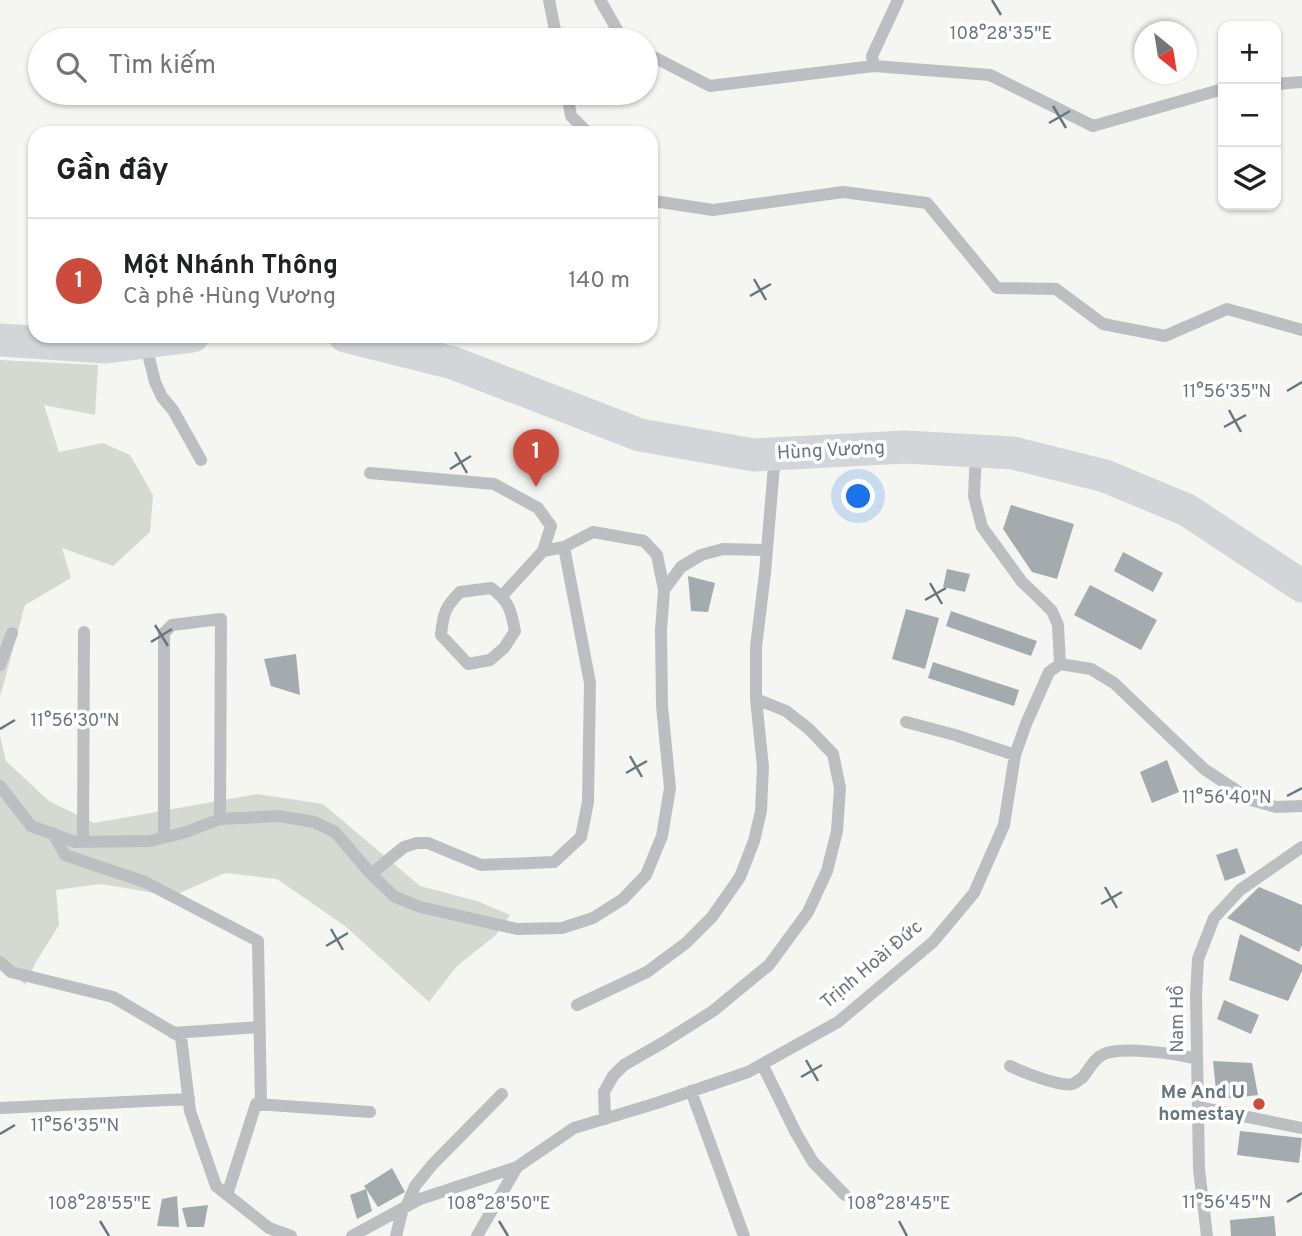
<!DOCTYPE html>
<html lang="vi">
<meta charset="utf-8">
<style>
:root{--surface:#fff;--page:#f6f6f6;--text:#202124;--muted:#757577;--line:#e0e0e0;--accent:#cb4c3c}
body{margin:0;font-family:Overpass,sans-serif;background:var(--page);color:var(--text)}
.controls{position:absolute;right:21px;top:21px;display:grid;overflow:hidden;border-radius:14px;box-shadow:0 2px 5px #0004}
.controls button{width:63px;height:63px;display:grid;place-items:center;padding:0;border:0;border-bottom:2px solid var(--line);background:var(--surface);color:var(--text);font:35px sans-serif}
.compass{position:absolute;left:1134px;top:21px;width:63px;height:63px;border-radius:50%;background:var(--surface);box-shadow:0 2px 5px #0004;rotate:150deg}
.you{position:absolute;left:859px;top:497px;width:24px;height:24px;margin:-18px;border:5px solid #fff;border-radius:50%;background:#1a73e8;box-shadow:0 0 0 10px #1a73e833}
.badge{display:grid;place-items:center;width:46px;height:46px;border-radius:50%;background:var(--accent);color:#fff;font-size:23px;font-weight:700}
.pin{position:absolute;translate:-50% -58px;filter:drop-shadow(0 2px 4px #0008)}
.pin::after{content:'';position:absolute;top:37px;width:24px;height:21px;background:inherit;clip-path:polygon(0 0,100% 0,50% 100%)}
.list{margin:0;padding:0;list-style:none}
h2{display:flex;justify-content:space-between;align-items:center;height:91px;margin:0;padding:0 28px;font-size:30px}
h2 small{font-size:23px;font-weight:400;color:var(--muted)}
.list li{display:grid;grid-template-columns:46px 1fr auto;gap:21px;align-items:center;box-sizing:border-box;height:126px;padding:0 28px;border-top:2px solid var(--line)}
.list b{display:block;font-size:26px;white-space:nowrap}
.list p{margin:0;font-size:23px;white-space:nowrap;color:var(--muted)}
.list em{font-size:23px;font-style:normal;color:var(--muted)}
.icon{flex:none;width:38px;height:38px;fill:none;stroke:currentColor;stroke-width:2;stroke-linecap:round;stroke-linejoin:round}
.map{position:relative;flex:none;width:1302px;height:1236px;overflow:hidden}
.search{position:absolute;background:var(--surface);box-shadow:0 2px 5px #0004;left:28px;top:28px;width:630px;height:77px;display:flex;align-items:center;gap:18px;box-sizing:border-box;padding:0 24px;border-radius:38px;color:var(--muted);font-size:26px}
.panel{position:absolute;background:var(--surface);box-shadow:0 2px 5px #0004;left:28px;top:126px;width:630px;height:217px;border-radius:21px}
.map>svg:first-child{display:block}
.green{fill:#d6d9d2}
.building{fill:#a3abae}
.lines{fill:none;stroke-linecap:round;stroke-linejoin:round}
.minor{stroke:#bbbfc2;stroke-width:12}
.highway{stroke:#d2d6d9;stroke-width:33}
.ticks{fill:none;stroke:#68787f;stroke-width:2.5}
.poi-dot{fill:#cb4c3c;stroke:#fff;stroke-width:2.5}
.labels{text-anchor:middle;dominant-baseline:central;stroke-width:7;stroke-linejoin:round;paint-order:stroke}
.street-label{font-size:19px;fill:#68787f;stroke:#fff}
.poi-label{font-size:19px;font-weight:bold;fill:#68787f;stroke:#fff;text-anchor:end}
.ticks-label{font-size:18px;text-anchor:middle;fill:#68787f;stroke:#fff;stroke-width:7;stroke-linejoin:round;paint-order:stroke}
</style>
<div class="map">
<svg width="1302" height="1236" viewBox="0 0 1302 1236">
<rect width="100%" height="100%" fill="#f5f5f2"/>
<path class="green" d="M0,360L98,365L95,415L44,405L59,452L103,443L130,455L153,495L150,532L113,566L62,548L71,578L25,605L0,697Z
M0,736L6,761L49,801L94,823L257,794L323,804L420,886L477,901L510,915L496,935L457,966L429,1002L345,926L277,879L225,873L173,896L101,884L56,890L59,925L36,962L25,985L0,960Z"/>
<path class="building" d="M1011,505L1074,524L1057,579L1032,572L1003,529Z
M1123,552L1163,573L1153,592L1114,571Z
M947,569L970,574L965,592L943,587Z
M688,576L715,583L708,612L691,611Z
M1090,585L1157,620L1141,650L1074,615Z
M906,609L939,618L925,669L892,659Z
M951,611L1037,641L1031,656L946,626Z
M296,654L300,695L271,686L264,659Z
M933,662L1019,690L1014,706L928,678Z
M1167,760L1179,792L1152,803L1140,772Z
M1237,848L1246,873L1225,881L1216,855Z
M1259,887L1302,905V945L1299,952L1227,918Z
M1240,934L1302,965V971L1288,1001L1229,980Z
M1224,1000L1259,1015L1251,1034L1217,1019Z
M1213,1061L1252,1063L1258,1095L1217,1100Z
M1240,1131L1302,1138L1299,1163L1237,1155Z
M392,1168L405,1192L378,1207L364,1186Z
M366,1189L372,1211L357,1219L350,1195Z
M177,1196L179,1227L157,1226L162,1199Z
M208,1205L204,1227H187L182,1208Z
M1274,1216L1276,1236H1231L1230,1220Z"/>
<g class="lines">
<path class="minor" d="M549,0L557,40
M600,0L623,40
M646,53L710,86L874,66L990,75L1093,126L1223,89
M874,66L872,56L898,0
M1276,84L1302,82
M567,93L571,116L588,133
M651,198L654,201L713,210L843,192L927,203L997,288L1056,289L1103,324L1165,336L1227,309L1302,330
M145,342L155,382L162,397L173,410L201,460
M976,452L974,496L982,527L1022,582L1039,598L1052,611L1058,625L1060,664
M370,473L494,484L538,508L551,526L543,551L564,547
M491,588C509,601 511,610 515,631L504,648L490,660L468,664L441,635C443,614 445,607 460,592Z
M502,596L543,551
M0,665L12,633
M906,722L955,735L1015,755
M0,786L31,826L75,842L150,841L186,832L220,819L278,816L314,822L335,832L371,874L395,897L420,907L517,929L562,928L593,918L623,899L646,875L662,836L670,788L662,706L661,630L664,590L681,567L701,555L723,549L767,550
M53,833L65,855L145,882L258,941L261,1105
M164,837V633L172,625L221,619L220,819
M83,841L84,632
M371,874L404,847L417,843H428L481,865L554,862L581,837L588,802L590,683L564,547L593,532L644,541L657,555L664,590
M0,962L11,972L113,997L181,1037L190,1111L216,1186L269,1228L291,1236
M577,1005L647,972L686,943L712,917L740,877L754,841L761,811L763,767L756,699V647L765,573L775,454
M173,1033L260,1027
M762,1064L796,1133L813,1162L845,1195
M1010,1066C1023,1072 1059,1087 1073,1084C1075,1083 1080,1079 1082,1078C1089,1070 1094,1058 1104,1054C1122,1046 1178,1054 1197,1059
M691,1091L744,1236
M1198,1107L1302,1128
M0,1108L189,1099
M605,1119L604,1092L613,1076L624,1065L664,1042L713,1011L769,965L808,912L827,871L837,831L840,788L833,754L809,729L786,711L756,699
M227,1195L256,1104L370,1112
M407,1205L415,1186L432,1165L502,1094
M352,1236L420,1199L517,1167
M396,1236L403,1208
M477,1236L517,1167L574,1128L657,1103L748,1072L838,1022L933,942L974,893L1004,825L1015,755L1026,724L1049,672L1060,664L1091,669L1114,683L1204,769L1251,800L1276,807L1302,806
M1207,1236L1199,1169L1196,995L1198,959L1214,918L1240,890L1302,847"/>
<path class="highway" d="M345,336L453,363L640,435L754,455L905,447L1013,453L1105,476L1187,510L1302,586
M0,340L106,347L193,336"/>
</g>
<path class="ticks" d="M992,0L1001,15M1053,106L1066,128M1049,123L1070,111M754,279L766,300M750,296L771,284M1287,391L1302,382M1229,410L1241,432M1224,427L1246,415M455,452L467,473M450,469L471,456M930,583L942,604M925,600L946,588M155,625L168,646M151,642L172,629M0,729L15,720M630,756L642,777M626,773L647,761M1287,796L1302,788M1105,887L1117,908M1101,904L1122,892M331,929L343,950M326,946L348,933M806,1060L818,1081M801,1077L822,1065M0,1134L15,1125M1287,1202L1302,1193M100,1221L109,1236M499,1221L508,1236M899,1221L907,1236"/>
<circle class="poi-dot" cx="1259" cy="1104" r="7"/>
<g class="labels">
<g class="street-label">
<text transform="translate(831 451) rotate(-3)">Hùng Vương</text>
<text transform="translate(872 965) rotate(-40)">Trịnh Hoài Đức</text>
<text transform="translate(1178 1019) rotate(-90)">Nam Hồ</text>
</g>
<g class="poi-label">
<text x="1245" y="1093">Me And U<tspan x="1245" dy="22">homestay</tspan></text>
</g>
</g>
<g class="ticks-label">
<text x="1001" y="39">108°28'35"E</text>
<text x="1227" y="397">11°56'35"N</text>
<text x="75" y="726">11°56'30"N</text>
<text x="1227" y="803">11°56'40"N</text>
<text x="75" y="1131">11°56'35"N</text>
<text x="1227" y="1208">11°56'45"N</text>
<text x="100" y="1209">108°28'55"E</text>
<text x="499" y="1209">108°28'50"E</text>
<text x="899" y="1209">108°28'45"E</text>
</g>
</svg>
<div class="controls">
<button>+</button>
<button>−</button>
<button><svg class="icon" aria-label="layers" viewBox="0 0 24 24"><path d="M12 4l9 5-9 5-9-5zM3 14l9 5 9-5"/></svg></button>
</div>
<svg class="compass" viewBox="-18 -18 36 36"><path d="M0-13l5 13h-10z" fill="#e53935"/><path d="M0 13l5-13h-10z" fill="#757577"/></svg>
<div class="you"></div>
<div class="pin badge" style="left:536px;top:487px">1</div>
<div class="search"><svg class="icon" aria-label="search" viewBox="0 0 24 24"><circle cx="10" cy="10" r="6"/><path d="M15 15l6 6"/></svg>Tìm kiếm</div>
<section class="panel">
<h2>Gần đây<small></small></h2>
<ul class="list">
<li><span class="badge">1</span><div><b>Một Nhánh Thông</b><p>Cà phê · Hùng Vương</p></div><em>140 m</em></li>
</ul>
</section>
</div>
